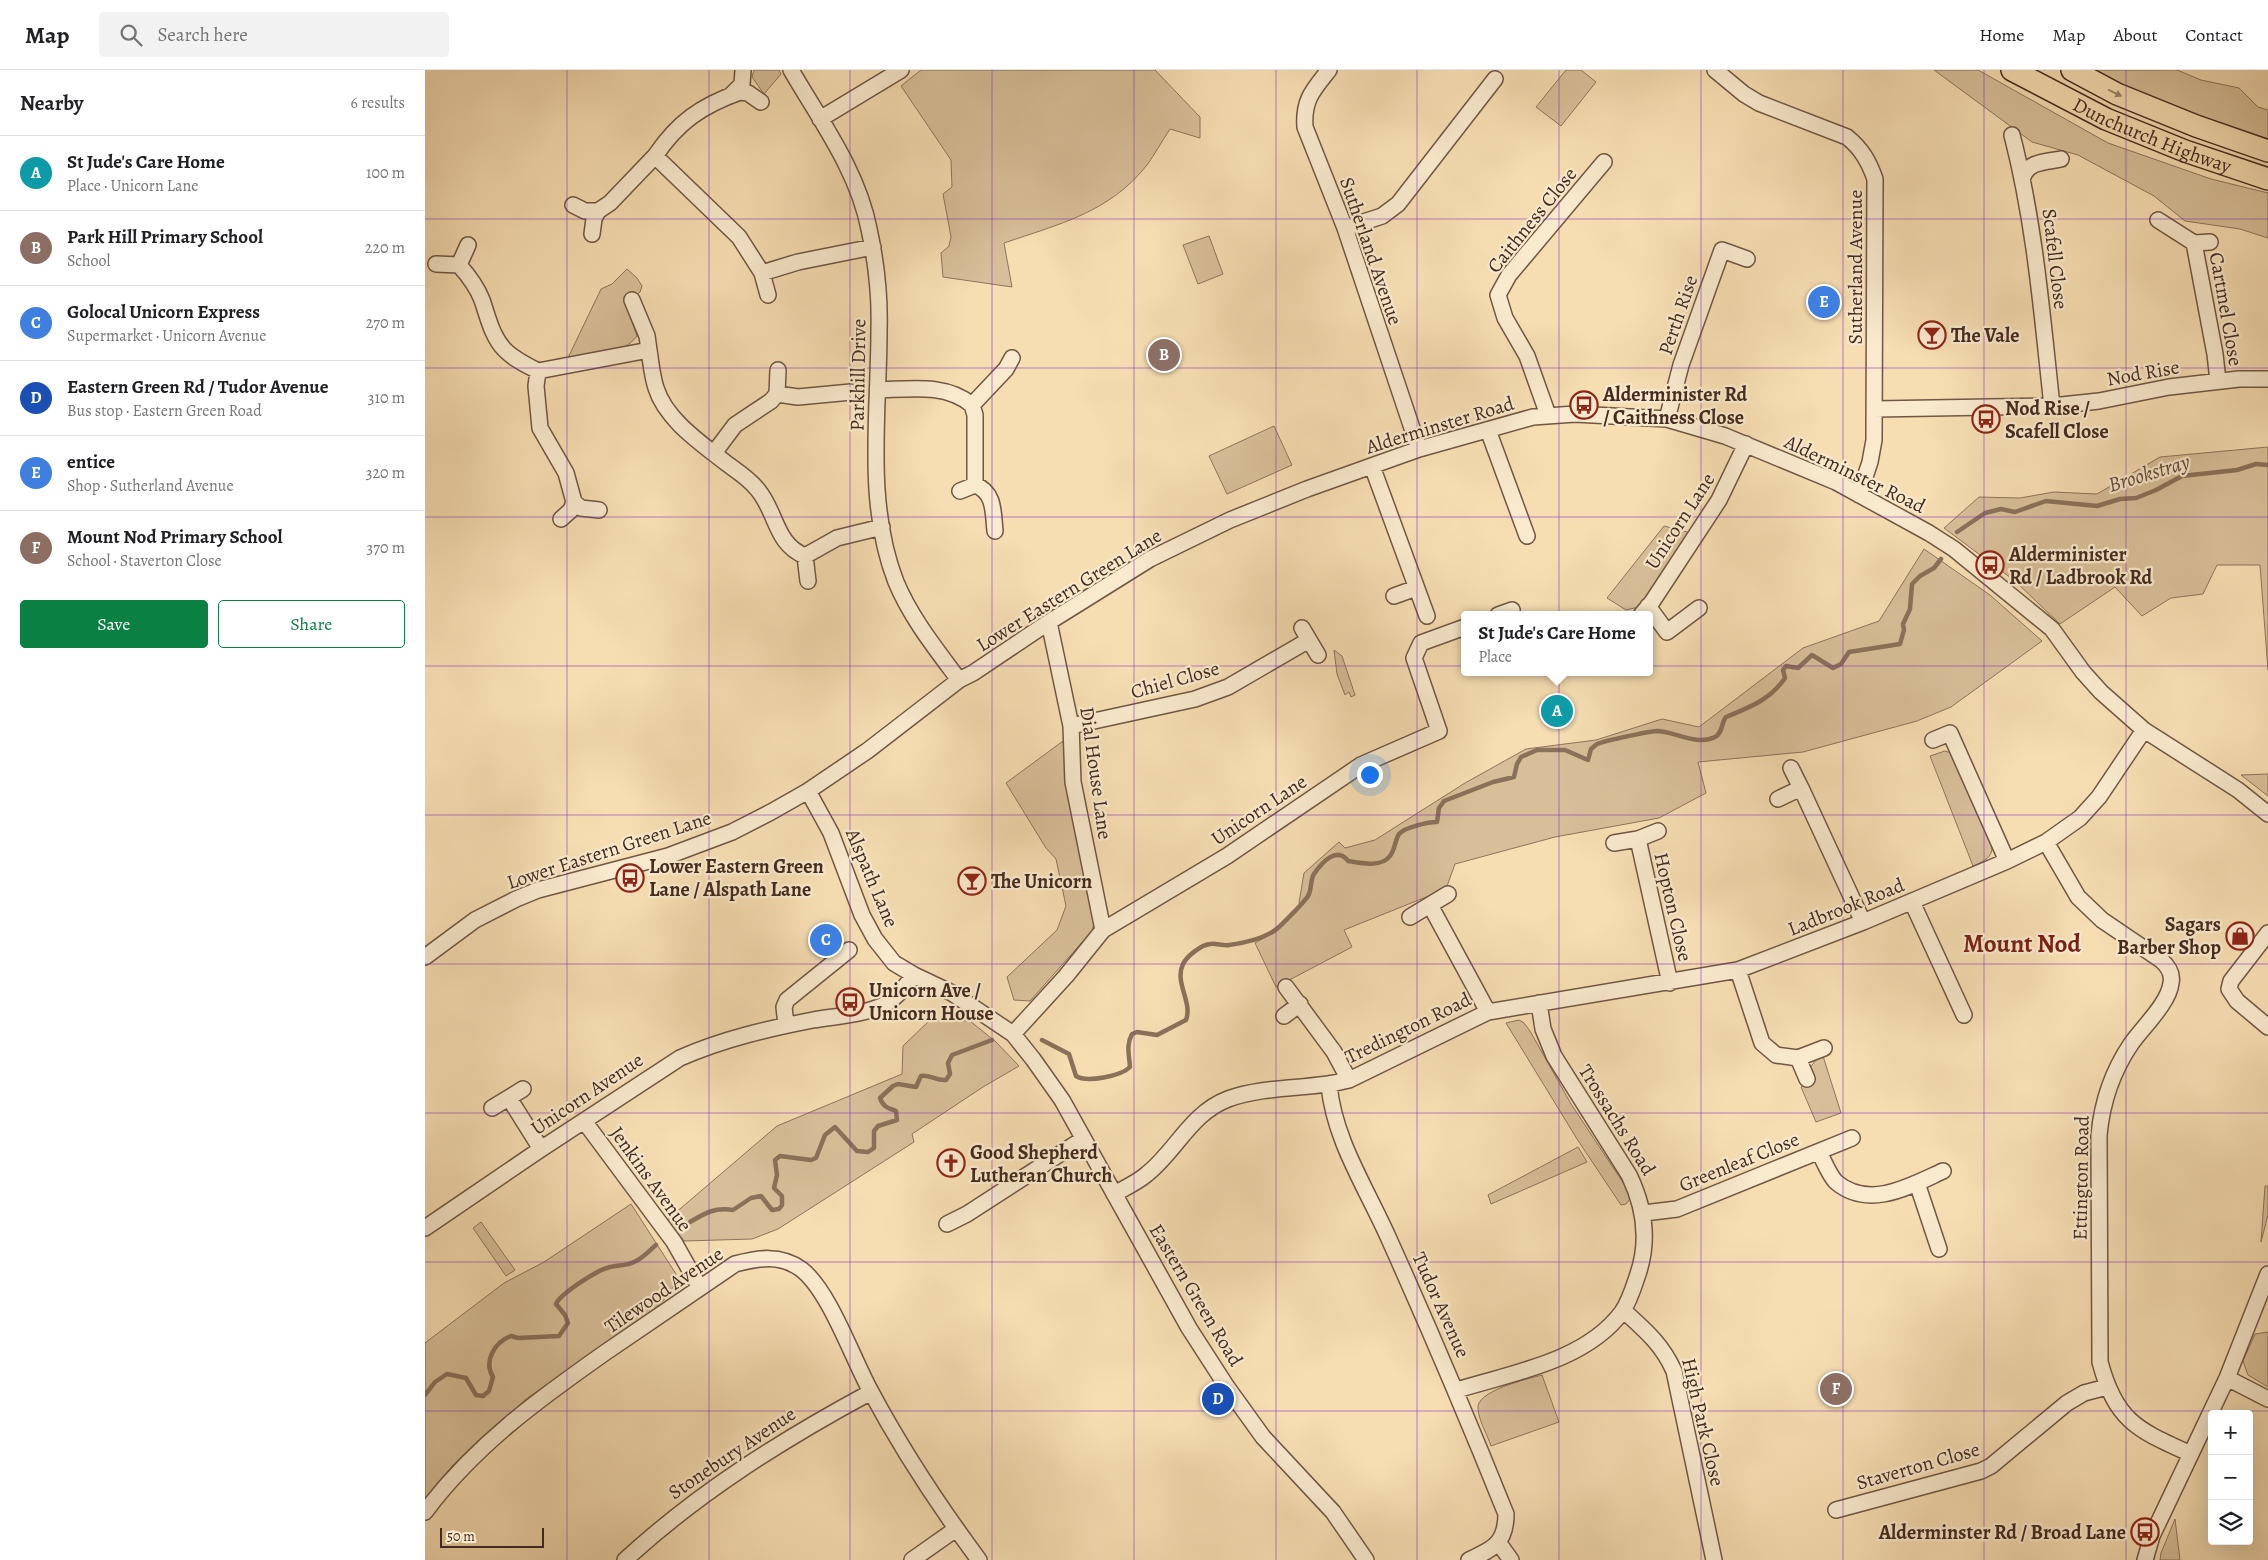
<!DOCTYPE html>
<meta charset="utf-8">
<style>
:root{--surface:#fff;--page:#f2f2f2;--text:#202124;--muted:#757577;--line:#e0e0e0;--accent:#0b8043}
body{margin:0;font-family:Alegreya,serif;background:var(--page);color:var(--text)}
.controls{position:absolute;right:15px;bottom:15px;display:grid;overflow:hidden;border-radius:5px;box-shadow:0 5px 20px #0002}
.controls button{width:45px;height:45px;display:grid;place-items:center;padding:0;border:0;border-bottom:1px solid var(--line);background:var(--surface);color:var(--text);font:25px sans-serif}
.scale{position:absolute;left:15px;bottom:12px;width:104px;box-sizing:border-box;padding-left:5px;border:2px solid #442a1f;border-top:0;font-size:14px;line-height:18px;white-space:nowrap;color:#442a1f;-webkit-text-stroke:4px #f9e9cd;paint-order:stroke}
.you{position:absolute;left:944px;top:704px;width:18px;height:18px;margin:-12px;border:4px solid #fff;border-radius:50%;background:#1a73e8;box-shadow:0 0 0 8px #1a73e833}
.badge{display:grid;place-items:center;width:32px;height:32px;border-radius:50%;background:var(--accent);color:#fff;font-size:16px;font-weight:700}
.pin{position:absolute;translate:-50% -50%;border:2px solid #fff;box-shadow:0 1px 5px #0006}
.popup{position:absolute;left:1036px;top:541px;width:192px;height:65px;box-sizing:border-box;display:grid;place-content:center;border-radius:5px;background:var(--surface);filter:drop-shadow(0 1px 4px #0005);font-size:16px;white-space:nowrap;color:var(--muted)}
.popup b{font-size:19px;color:var(--text)}
.popup::after{content:'';position:absolute;left:50%;top:100%;margin-left:-10px;border:10px solid transparent;border-top-color:var(--surface)}
.list{margin:0;padding:0;list-style:none}
h2{display:flex;justify-content:space-between;align-items:center;height:65px;margin:0;padding:0 20px;font-size:21px}
h2 small{font-size:16px;font-weight:400;color:var(--muted)}
.list li{display:grid;grid-template-columns:32px 1fr auto;gap:15px;align-items:center;box-sizing:border-box;height:75px;padding:0 20px;border-top:1px solid var(--line)}
.list b{display:block;font-size:19px;white-space:nowrap}
.list p{margin:0;font-size:16px;white-space:nowrap;color:var(--muted)}
.list em{font-size:16px;font-style:normal;color:var(--muted)}
.actions{display:flex;gap:10px;padding:15px 20px}
.actions a{flex:1;padding:11px 0;border:1px solid var(--accent);border-radius:5px;text-align:center;font-size:18px;color:var(--accent)}
.actions .main{background:var(--accent);color:#fff}
.icon{flex:none;width:28px;height:28px;fill:none;stroke:currentColor;stroke-width:2;stroke-linecap:round;stroke-linejoin:round}
.map{position:relative;flex:none;width:1843px;height:1490px;overflow:hidden}
header{display:flex;align-items:center;gap:30px;box-sizing:border-box;height:70px;padding:0 25px;background:var(--surface);border-bottom:1px solid var(--line)}
header strong{font-size:24px}
nav{display:flex;gap:28px;margin-inline-start:auto;font-size:18px}
.search{width:350px;height:45px;background:var(--page);display:flex;align-items:center;gap:12px;box-sizing:border-box;padding:0 18px;border-radius:5px;color:var(--muted);font-size:19px}
main{display:flex}
aside{flex:1;background:var(--surface)}
.map>svg:first-child{display:block}
.green{fill:#d8bf99;stroke:#8e745c}
.lines{fill:none;stroke-linecap:round;stroke-linejoin:round}
.stream{stroke:#8a7159;stroke-width:4.5}
.minor-casing{stroke:#705744;stroke-width:18}
.highway-casing{stroke:#442a1f;stroke-width:24}
.minor{stroke:#f9e9cd;stroke-width:15}
.highway{stroke:#f6ddb2;stroke-width:21}
.oneway{fill:#9d8468}
.grid{fill:none;stroke:#7b2cbf;stroke-width:1;stroke-opacity:0.55}
.labels{text-anchor:middle;dominant-baseline:central;stroke-width:4.5;stroke-linejoin:round;paint-order:stroke}
.street-label{font-size:20px;fill:#442a1f;stroke:#f9e9cd}
.poi-label{font-size:20px;font-weight:bold;fill:#442a1f;stroke:#f9e9cd;text-anchor:start}
.water-label{font-size:21px;font-style:italic;fill:#614837;stroke:#f9e9cd}
.district-label{font-size:25px;font-weight:bold;fill:#7a1f14;stroke:#f9e9cd}
</style>
<header>
<strong>Map</strong>
<div class="search"><svg class="icon" aria-label="search" viewBox="0 0 24 24"><circle cx="10" cy="10" r="6"/><path d="M15 15l6 6"/></svg>Search here</div>
<nav><a>Home</a><a>Map</a><a>About</a><a>Contact</a></nav>
</header>
<main>
<aside>
<h2>Nearby<small>6 results</small></h2>
<ul class="list">
<li><span class="badge" style="background:#0f9aa8">A</span><div><b>St Jude's Care Home</b><p>Place · Unicorn Lane</p></div><em>100 m</em></li>
<li><span class="badge" style="background:#8d6e63">B</span><div><b>Park Hill Primary School</b><p>School</p></div><em>220 m</em></li>
<li><span class="badge" style="background:#3f7fe0">C</span><div><b>Golocal Unicorn Express</b><p>Supermarket · Unicorn Avenue</p></div><em>270 m</em></li>
<li><span class="badge" style="background:#1a4fb4">D</span><div><b>Eastern Green Rd / Tudor Avenue</b><p>Bus stop · Eastern Green Road</p></div><em>310 m</em></li>
<li><span class="badge" style="background:#3f7fe0">E</span><div><b>entice</b><p>Shop · Sutherland Avenue</p></div><em>320 m</em></li>
<li><span class="badge" style="background:#8d6e63">F</span><div><b>Mount Nod Primary School</b><p>School · Staverton Close</p></div><em>370 m</em></li>
</ul>
<div class="actions"><a class="main">Save</a><a>Share</a></div>
</aside>
<div class="map">
<svg width="1843" height="1490" viewBox="0 0 1843 1490">
<rect width="100%" height="100%" fill="#f6ddb2"/>
<filter id="stains"><feTurbulence type="fractalNoise" baseFrequency=".004" numOctaves="4"/><feColorMatrix values="0 0 0 0 .2 0 0 0 0 .09 0 0 0 0 .02 0 0 0 .5 -.17"/></filter>
<radialGradient id="worn" r=".72"><stop offset=".6" stop-color="#630" stop-opacity="0"/><stop offset="1" stop-color="#630" stop-opacity=".3"/></radialGradient>
<path class="green" d="M329,0H354L356,4L339,24L327,7Z
M496,0H730L775,47V68L745,59C737,71 730,84 722,95C684,143 634,154 579,173L587,217L518,207L516,183L524,176L526,167L518,124L527,117L526,90L476,16Z
M1141,0H1156L1171,12L1136,56L1111,37Z
M1509,0H1553L1683,73L1786,109L1843,123V168L1815,159L1760,151L1729,126L1653,85L1607,72Z
M1665,0H1752L1776,10L1814,18L1833,37L1843,40V70C1781,55 1721,30 1665,0Z
M784,166L798,204L773,214L758,175Z
M202,199L212,208L217,216L215,222L201,235L212,266C197,286 164,287 141,292L176,219L187,214Z
M849,356L867,395L802,424L784,386Z
M1843,377V600L1835,495H1792L1778,524L1746,528L1717,546L1690,517L1635,554L1590,511L1519,458L1554,427L1595,428L1629,422L1672,424L1735,387Z
M1239,456L1266,463L1214,537L1201,540L1182,528Z
M1499,479L1565,525L1617,571L1526,637L1492,651L1378,682L1273,692L1281,723L1234,748L1130,767L1030,794L1021,819L919,860L927,877L851,917L830,873L853,860L876,836L874,833L879,803L914,772L920,778L950,770L1040,713L1101,679L1171,670L1237,649L1274,657L1378,578L1454,551Z
M909,580L917,586L930,625L926,627L924,622L920,625L912,604Z
M638,671L647,729L671,846L667,861L605,931L589,930L582,907L632,860L641,836L631,789L621,778L581,713Z
M1520,681L1526,683L1567,775C1568,788 1559,791 1548,796L1505,686Z
M1843,704V726L1816,705Z
M506,949L545,951L571,972L594,996L558,1017L487,1064L489,1072L353,1159L327,1169L259,1171L242,1150L352,1056L477,1004L478,976Z
M1094,950L1099,953L1105,961L1146,1034L1201,1117L1205,1129L1201,1134L1196,1135L1152,1069L1081,953Z
M1398,986L1416,1043L1391,1052L1376,1017L1388,1010L1384,999L1391,990Z
M1153,1077L1162,1092L1066,1134L1063,1125Z
M1840,1116H1843V1145L1836,1172Z
M206,1134L251,1204L246,1223L222,1246L101,1329L27,1396L0,1434V1273L79,1213L119,1192Z
M56,1152L90,1200L81,1206L48,1158Z
M1843,1262V1317L1823,1305L1818,1291L1830,1264Z
M1117,1305L1134,1352L1066,1376C1062,1364 1054,1351 1053,1339C1050,1321 1102,1309 1117,1305Z
M1750,1449L1755,1490H1735L1736,1483Z"/>
<g class="lines">
<path class="stream" d="M1532,462L1560,443L1576,439L1590,442L1621,431L1672,436L1695,429L1711,428L1731,420L1757,406L1812,400L1831,394L1843,395
M617,970L644,984L651,1006C662,1013 696,1006 705,997C704,984 701,975 707,964L712,962L732,965L761,950C768,932 749,913 758,894C762,886 776,875 785,874C791,873 798,876 804,875C819,873 842,868 854,857C862,849 877,835 883,826C887,820 885,810 889,804C897,792 912,776 923,791C935,793 956,798 965,786C970,780 970,770 974,764C980,757 1004,752 1012,752L1014,738L1019,731L1068,712L1089,707L1092,694L1096,687L1112,680H1140L1163,690L1166,679L1172,674C1179,671 1225,661 1233,661C1251,662 1272,676 1290,667C1298,663 1296,653 1301,647C1325,637 1345,630 1360,608L1358,600L1361,596L1373,598L1387,585L1408,598L1416,594L1424,582L1475,574L1479,560L1478,554L1485,539L1487,514L1495,506L1509,498L1516,489
M265,1152C280,1143 290,1137 308,1140L326,1128L336,1126L347,1140L354,1139L357,1135V1126L349,1118L352,1105L350,1090L355,1086L386,1090L391,1088L400,1065L410,1057L432,1081L443,1082L449,1078V1061L453,1056L472,1050L471,1041C463,1038 458,1037 455,1028L468,1016L473,1014L491,1017L496,1006C504,1004 511,1011 521,1010L525,1004L523,993L527,985L567,970
M0,1325L10,1312L22,1304L41,1308L51,1325L58,1326L64,1321L68,1307C58,1291 70,1272 86,1266L93,1268L134,1266L143,1253L140,1245L131,1234C135,1224 171,1201 182,1198C191,1195 201,1196 209,1192C217,1189 225,1180 231,1175"/>
<g class="minor-casing">
<path id="minor" d="M366,0C395,50 433,101 444,159C451,191 455,227 454,260C454,343 440,433 471,512C486,548 511,579 534,610
M904,0C888,20 878,30 880,57L920,158L994,379
M1290,0L1319,24L1334,33L1422,67C1437,79 1444,92 1450,109L1449,370L1445,392L1434,425
M305,26L317,14L318,1
M395,49L476,0
M1587,65C1610,154 1617,245 1627,336
M230,86C253,52 276,36 315,22L323,23L336,32
M1598,107C1603,91 1622,92 1636,89
M148,135L160,141H173
M1733,150L1769,173
M920,158L957,146L973,134L1070,9
M167,164L169,149L173,141L185,133L230,86L314,167L337,203L373,192L448,177
M1785,172L1769,173L1790,284L1793,311
M11,194L34,195C43,205 52,217 57,230C63,247 67,267 80,280C89,289 101,295 113,301
M34,195L43,175
M337,203L343,225
M207,230L222,266L224,280
M453,320C485,319 521,313 547,335L550,345V415C570,422 568,443 570,461
M352,324L373,327L426,322
M547,335L581,299L587,288
M1450,339L1627,336L1674,331L1744,317L1814,309H1843
M1123,345L1102,286L1080,248L1073,225L1084,205L1179,92
M1242,349L1256,295L1297,180L1322,189
M1063,360L1102,466
M289,383L310,355L346,331L352,324L353,300
M947,396L1002,546
M535,421L550,415
M149,432L156,438L174,440
M136,449L146,440L149,432L141,403L115,358L111,316L113,301L224,280C226,293 227,306 231,318C241,350 276,373 301,393C312,401 325,409 333,420C352,443 350,474 380,486L412,468L457,457
M380,486L383,511
M969,526L991,518
M1223,536L1242,562L1274,538
M1073,545L1087,540
M1216,545L1227,532L1294,430L1321,374
M624,552L646,656L648,712L678,860
M877,558L893,585
M646,656L770,629L803,617L884,570
M1508,670L1525,663L1582,791
M1366,698L1376,718
M383,721L406,763L437,845L450,869L469,893L489,905L527,923L588,964L608,989L637,1030L764,1258L802,1317L838,1367L908,1442L941,1490
M1353,729L1376,718L1438,852
M1213,769L1245,913
M1621,772L1653,827L1677,850L1736,890C1743,896 1748,903 1746,913C1744,933 1717,958 1706,974C1687,1002 1677,1033 1674,1065L1675,1292C1691,1352 1713,1360 1766,1384
M1189,773L1213,769L1233,761
M1487,832L1539,945
M1005,835L1063,942
M985,847L1023,824
M1843,863L1806,911L1804,919L1812,931L1843,957
M0,887L50,850L91,829L113,820L243,786L307,762L346,742L383,721L442,681L534,610L548,603L624,552L725,489L805,450L882,419L994,379L1108,347L1150,344L1242,349L1300,366L1411,412L1504,463L1529,479L1627,559L1658,602L1676,622L1719,660L1813,720L1843,744
M1313,900L1337,973L1351,985L1373,988L1399,978
M861,917L909,982L924,1010
M859,946L875,934
M361,955L359,937L362,930L424,880
M588,964L641,906L678,860L802,786L936,695L1014,661L989,588L996,573L1040,557
M1373,988L1382,1009
M904,1015C909,1070 942,1119 964,1169C1005,1260 1044,1352 1081,1444C1081,1473 1068,1479 1044,1490
M84,1028L116,1079
M67,1038L98,1019
M159,1051L249,1172L275,1218
M1394,1082C1399,1091 1404,1105 1411,1112C1444,1140 1485,1116 1518,1101
M1492,1113L1514,1179
M689,1124C700,1118 713,1112 722,1104C751,1081 766,1043 803,1029C842,1015 884,1020 924,1010L1063,942L1313,900L1438,852L1582,791L1621,772L1655,748L1674,727L1719,660
M1219,1143L1252,1139L1427,1068
M522,1154L542,1144L658,1069
M0,1158L116,1079L255,988C298,969 342,959 388,950C411,946 438,945 459,935C472,928 480,916 489,905
M1198,1240C1220,1260 1237,1274 1249,1301L1289,1490
M1802,1308L1843,1329
M1032,1320C1087,1303 1161,1291 1197,1242C1204,1232 1208,1219 1212,1207C1225,1171 1220,1138 1204,1105L1129,986L1118,959L1114,933
M1411,1440L1556,1401L1566,1396L1642,1333L1659,1323L1682,1317
M0,1442C49,1376 114,1329 181,1282C224,1253 267,1223 310,1194C333,1188 355,1184 376,1199C404,1220 427,1287 445,1320C477,1380 514,1436 554,1490
M1073,1472L1086,1490
M200,1490C274,1422 357,1370 446,1322
M487,1490L531,1459
M1720,1490L1727,1466L1802,1308L1843,1204"/>
</g>
<g class="highway-casing">
<g id="highway">
<path id="s1" d="M1587,0L1681,49L1760,81L1843,109"/>
<path d="M1647,0L1692,24L1771,56L1843,81"/>
</g>
</g>
<use href="#minor" class="minor"/>
<use href="#highway" class="highway"/>
</g>
<defs><path id="oneway-solid" d="M-6-.8H1V-3.2L6.5 0L1 3.2V.8H-6Z" transform="scale(1.25)"/></defs>
<use class="oneway" href="#oneway-solid" transform="translate(1690 23) rotate(26)"/>
<path class="grid" d="M142,0V1490M284,0V1490M425,0V1490M567,0V1490M709,0V1490M851,0V1490M992,0V1490M1134,0V1490M1276,0V1490M1418,0V1490M1559,0V1490M1701,0V1490M0,149H1843M0,298H1843M0,447H1843M0,596H1843M0,745H1843M0,894H1843M0,1043H1843M0,1192H1843M0,1341H1843"/>
<defs>
<g id="bar-ring" transform="scale(1.4375)"><circle r="9.5" fill="#f9e9cd" stroke="#8f2418" stroke-width="1.5"/><path d="M-6-5H6L.8 .8V4.5H3.5V6h-7V4.5H-.8V.8Z" fill="#8f2418"/></g>
<g id="bus-ring" transform="scale(1.4375)"><circle r="9.5" fill="#f9e9cd" stroke="#8f2418" stroke-width="1.5"/><path d="M-5-6H5V4H4V6H2V4H-2V6H-4V4H-5ZM-3.5-4V0h7V-4ZM-3.5 1.2v1.5H-2V1.2ZM2 1.2v1.5H3.5V1.2Z" fill="#8f2418"/></g>
<g id="shop-ring" transform="scale(1.4375)"><circle r="9.5" fill="#f9e9cd" stroke="#8f2418" stroke-width="1.5"/><path d="M-5-2.5h2.3a2.7 3.5 0 0 1 5.4 0H5L5.5 6h-11ZM-1.5-2.5h3a1.5 2.3 0 0 0-3 0Z" fill="#8f2418"/></g>
<g id="church-ring" transform="scale(1.4375)"><circle r="9.5" fill="#f9e9cd" stroke="#8f2418" stroke-width="1.5"/><path d="M-1.2-6h2.4v3.5h3.3v2.4h-3.3V6h-2.4V-.1h-3.3v-2.4h3.3Z" fill="#8f2418"/></g>
</defs>
<g fill-rule="evenodd">
<use href="#bar-ring" x="1507" y="265"/>
<use href="#bus-ring" x="1159" y="335"/>
<use href="#bus-ring" x="1561" y="349"/>
<use href="#bus-ring" x="1565" y="495"/>
<use href="#bus-ring" x="205" y="808"/>
<use href="#bar-ring" x="547" y="811"/>
<use href="#shop-ring" x="1815" y="866"/>
<use href="#bus-ring" x="425" y="932"/>
<use href="#church-ring" x="526" y="1093"/>
<use href="#bus-ring" x="1720" y="1462"/>
</g>
<g class="labels">
<g class="street-label">
<text stroke="none"><textPath href="#s1" startOffset="155">Dunchurch Highway</textPath></text>
<text transform="translate(1107 150) rotate(-51)">Caithness Close</text>
<text transform="translate(946 181) rotate(71)">Sutherland Avenue</text>
<text transform="translate(1630 189) rotate(83)">Scafell Close</text>
<text transform="translate(1430 197) rotate(-90)">Sutherland Avenue</text>
<text transform="translate(1801 239) rotate(80)">Cartmel Close</text>
<text transform="translate(1253 245) rotate(-71)">Perth Rise</text>
<text transform="translate(1718 303) rotate(-10)">Nod Rise</text>
<text transform="translate(433 305) rotate(-89)">Parkhill Drive</text>
<text transform="translate(1015 355) rotate(-17)">Alderminster Road</text>
<text transform="translate(1430 404) rotate(26)">Alderminster Road</text>
<text transform="translate(1255 451) rotate(-57)">Unicorn Lane</text>
<text transform="translate(644 520) rotate(-32)">Lower Eastern Green Lane</text>
<text transform="translate(750 610) rotate(-16)">Chiel Close</text>
<text transform="translate(671 703) rotate(82)">Dial House Lane</text>
<text transform="translate(834 740) rotate(-34)">Unicorn Lane</text>
<text transform="translate(184 780) rotate(-18)">Lower Eastern Green Lane</text>
<text transform="translate(447 808) rotate(67)">Alspath Lane</text>
<text transform="translate(1248 837) rotate(77)">Hopton Close</text>
<text transform="translate(1421 837) rotate(-22)">Ladbrook Road</text>
<text transform="translate(983 958) rotate(-26)">Tredington Road</text>
<text transform="translate(162 1024) rotate(-34)">Unicorn Avenue</text>
<text transform="translate(1192 1050) rotate(58)">Trossachs Road</text>
<text transform="translate(1314 1092) rotate(-22)">Greenleaf Close</text>
<text transform="translate(1656 1108) rotate(-89)">Ettington Road</text>
<text transform="translate(226 1109) rotate(54)">Jenkins Avenue</text>
<text transform="translate(239 1220) rotate(-34)">Tilewood Avenue</text>
<text transform="translate(771 1225) rotate(59)">Eastern Green Road</text>
<text transform="translate(1016 1235) rotate(66)">Tudor Avenue</text>
<text transform="translate(1278 1352) rotate(77)">High Park Close</text>
<text transform="translate(307 1383) rotate(-34)">Stonebury Avenue</text>
<text transform="translate(1493 1396) rotate(-16)">Staverton Close</text>
</g>
<g class="poi-label">
<text x="1526" y="265">The Vale</text>
<text x="1178" y="324">Alderminister Rd<tspan x="1178" dy="23">/ Caithness Close</tspan></text>
<text x="1580" y="338">Nod Rise /<tspan x="1580" dy="23">Scafell Close</tspan></text>
<text x="1584" y="484">Alderminister<tspan x="1584" dy="23">Rd / Ladbrook Rd</tspan></text>
<text x="224" y="796">Lower Eastern Green<tspan x="224" dy="23">Lane / Alspath Lane</tspan></text>
<text x="566" y="811">The Unicorn</text>
<text x="1796" y="854" text-anchor="end">Sagars<tspan x="1796" dy="23">Barber Shop</tspan></text>
<text x="444" y="920">Unicorn Ave /<tspan x="444" dy="23">Unicorn House</tspan></text>
<text x="545" y="1082">Good Shepherd<tspan x="545" dy="23">Lutheran Church</tspan></text>
<text x="1701" y="1462" text-anchor="end">Alderminster Rd / Broad Lane</text>
</g>
<g class="water-label">
<text transform="translate(1724 403) rotate(-17)">Brookstray</text>
</g>
<g class="district-label">
<text x="1597" y="874">Mount Nod</text>
</g>
</g>
<rect width="100%" height="100%" filter="url(#stains)"/>
<rect width="100%" height="100%" fill="url(#worn)"/>
</svg>
<div class="controls">
<button>+</button>
<button>−</button>
<button><svg class="icon" aria-label="layers" viewBox="0 0 24 24"><path d="M12 4l9 5-9 5-9-5zM3 14l9 5 9-5"/></svg></button>
</div>
<div class="scale">50 m</div>
<div class="you"></div>
<div class="pin badge" style="left:1132px;top:641px;background:#0f9aa8">A</div>
<div class="popup"><b>St Jude's Care Home</b>Place</div>
<div class="pin badge" style="left:739px;top:285px;background:#8d6e63">B</div>
<div class="pin badge" style="left:401px;top:870px;background:#3f7fe0">C</div>
<div class="pin badge" style="left:793px;top:1329px;background:#1a4fb4">D</div>
<div class="pin badge" style="left:1399px;top:232px;background:#3f7fe0">E</div>
<div class="pin badge" style="left:1411px;top:1319px;background:#8d6e63">F</div>
</div>
</main>
